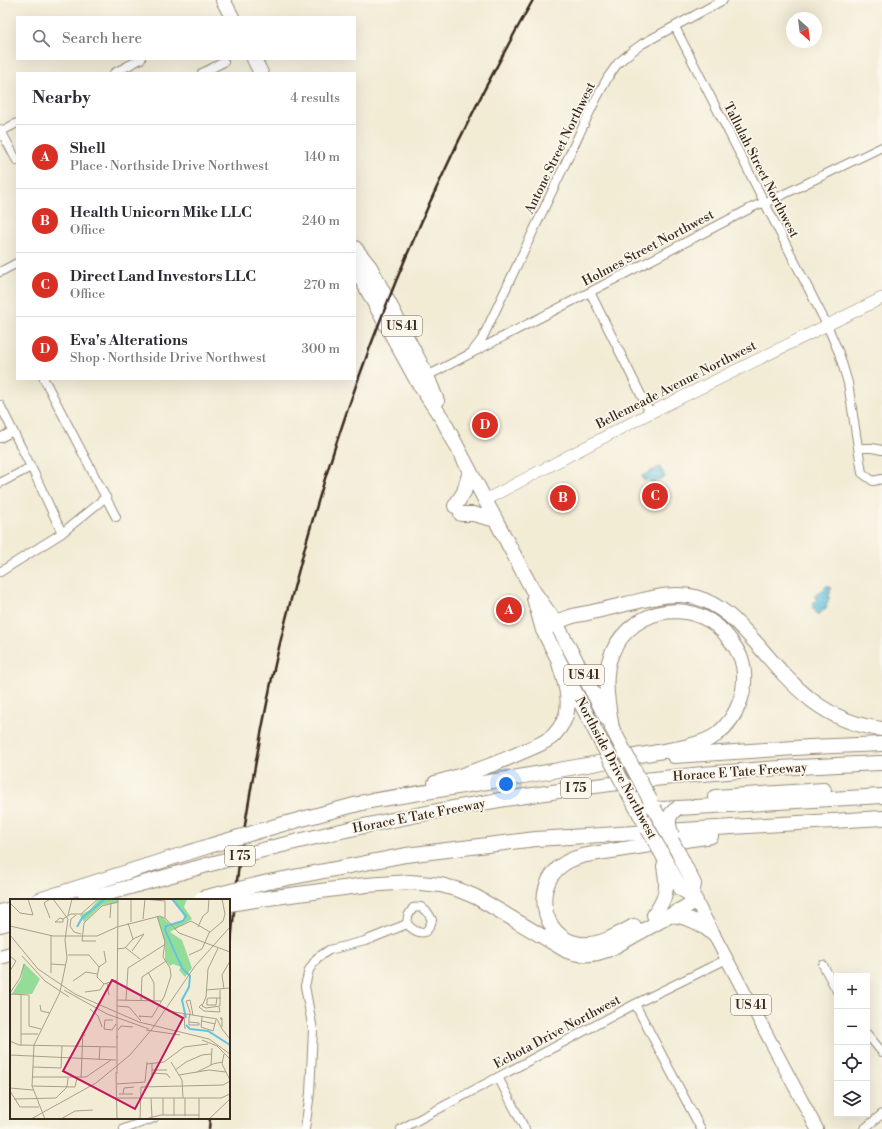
<!DOCTYPE html>
<meta charset="utf-8">
<style>
:root{--surface:#fff;--page:#f2f2f3;--text:#2b2b33;--muted:#7c7c81;--line:#e1e1e2;--accent:#d93025}
body{margin:0;font-family:"Libre Bodoni",serif;background:var(--page);color:var(--text)}
.controls{position:absolute;right:12px;bottom:12px;display:grid;overflow:hidden;border-radius:0px;box-shadow:0 4px 16px #0002}
.controls button{width:36px;height:36px;display:grid;place-items:center;padding:0;border:0;border-bottom:1px solid var(--line);background:var(--surface);color:var(--text);font:20px sans-serif}
.compass{position:absolute;left:786px;top:12px;width:36px;height:36px;border-radius:50%;background:var(--surface);box-shadow:0 4px 16px #0002;rotate:152deg}
.you{position:absolute;left:506px;top:784px;width:14px;height:14px;margin:-10px;border:3px solid #fff;border-radius:50%;background:#1a73e8;box-shadow:0 0 0 6px #1a73e833}
.badge{display:grid;place-items:center;width:26px;height:26px;border-radius:50%;background:var(--accent);color:#fff;font-size:13px;font-weight:700}
.pin{position:absolute;translate:-50% -50%;border:2px solid #fff;box-shadow:0 1px 4px #0006}
.list{margin:0;padding:0;list-style:none}
h2{display:flex;justify-content:space-between;align-items:center;height:52px;margin:0;padding:0 16px;font-size:17px}
h2 small{font-size:13px;font-weight:400;color:var(--muted)}
.list li{display:grid;grid-template-columns:26px 1fr auto;gap:12px;align-items:center;box-sizing:border-box;height:64px;padding:0 16px;border-top:1px solid var(--line)}
.list b{display:block;font-size:15px;white-space:nowrap}
.list p{margin:0;font-size:13px;white-space:nowrap;color:var(--muted)}
.list em{font-size:13px;font-style:normal;color:var(--muted)}
.icon{flex:none;width:22px;height:22px;fill:none;stroke:currentColor;stroke-width:2;stroke-linecap:round;stroke-linejoin:round}
.map{position:relative;flex:none;width:882px;height:1129px;overflow:hidden}
.search{position:absolute;background:var(--surface);box-shadow:0 4px 16px #0002;left:16px;top:16px;width:340px;height:44px;display:flex;align-items:center;gap:10px;box-sizing:border-box;padding:0 14px;border-radius:0px;color:var(--muted);font-size:15px}
.panel{position:absolute;background:var(--surface);box-shadow:0 4px 16px #0002;left:16px;top:72px;width:340px;height:308px;border-radius:0px}
.map>svg:first-child{display:block}
.water{fill:url(#water-rules);stroke:#507680}
.lines{fill:none;stroke-linecap:round;stroke-linejoin:round}
.street-casing{stroke:#968b7a;stroke-width:10}
.secondary-casing{stroke:#968b7a;stroke-width:12}
.primary-casing{stroke:#968b7a;stroke-width:14}
.highway-casing{stroke:#968b7a;stroke-width:16}
.street{stroke:#fff;stroke-width:8}
.secondary{stroke:#fff;stroke-width:11}
.primary{stroke:#fff;stroke-width:12}
.highway{stroke:#fff;stroke-width:14}
.rail{stroke:#3b2a1e;stroke-width:2.5}
.highway-bridge-casing{stroke:#968b7a;stroke-width:16;stroke-linecap:butt}
.highway-bridge{stroke:#fff;stroke-width:14}
.labels{text-anchor:middle;dominant-baseline:central;stroke-width:3.5;stroke-linejoin:round;paint-order:stroke}
.shield{fill:#fbf7ec;stroke:#75685c;stroke-width:1}
.shield-label{font-size:12px;font-weight:bold;fill:#3b2a1e}
.street-label{font-size:13px;fill:#3b2a1e;stroke:#fbf7ec}
.inset-river{fill:none;stroke:#64c3e2;stroke-width:2}
.inset-road{fill:none;stroke:#a99e8c;stroke-width:1}
.view{fill:#c2185b;fill-opacity:0.15;stroke:#c2185b;stroke-width:2}
.inset-edge{fill:none;stroke:#3b2a1e;stroke-width:2}
</style>
<div class="map">
<svg width="882" height="1129" viewBox="0 0 882 1129">
<defs>
<pattern id="water-rules" width="6" height="5" patternUnits="userSpaceOnUse"><rect width="6" height="5" fill="#64c3e2"/><path d="M0 2.5h6" fill="none" stroke="#549fb7"/></pattern>
</defs>
<rect width="100%" height="100%" fill="#fbf7ec"/>
<filter id="ink" filterUnits="userSpaceOnUse"><feTurbulence type="fractalNoise" baseFrequency=".025" numOctaves="2"/><feDisplacementMap in="SourceGraphic" scale="8" xChannelSelector="R" yChannelSelector="G"/><feConvolveMatrix kernelMatrix="1 2 1 2 8 2 1 2 1" color-interpolation-filters="sRGB"/></filter>
<filter id="wash" filterUnits="userSpaceOnUse"><feTurbulence type="fractalNoise" baseFrequency=".012" numOctaves="4" result="noise"/><feDisplacementMap in="SourceGraphic" scale="16" xChannelSelector="R" yChannelSelector="G"/><feGaussianBlur stdDeviation="0.9" result="paint"/><feColorMatrix in="noise" values="0 0 0 0 0 0 0 0 0 0 0 0 0 0 0 0 0 1.4 0 .05"/><feComposite in="paint" operator="in"/></filter>
<g filter="url(#wash)">
<rect width="100%" height="100%" fill="#f2ecd5"/>
<path class="water" d="M660,467L665,477L651,484L649,479L644,481L642,476Z
M828,585L832,589L829,591L831,593L828,596L830,598L827,600L829,602L826,605L827,607L818,615L812,607L814,605L813,603L817,600L814,597Z"/>
</g>
<g filter="url(#ink)">
<g class="lines">
<g class="street-casing">
<path id="street" d="M675,27L827,325L839,353L848,383L862,473L873,481L882,479
M114,73L141,59
M202,73L224,62
M0,129L17,161
M0,132L17,123
M0,272L17,263
M590,292L650,413
M472,352L482,339L595,101L608,77L618,63L631,52L642,44L723,0
M427,376L590,292L755,206L774,199L882,147
M44,379L116,517
M0,405L35,475L62,533
M0,438L13,431
M858,448H872L882,450
M0,483L31,467
M0,572L62,533L106,497
M421,907L428,913L432,920C427,937 418,935 407,924L408,916L413,908Z
M823,965L837,991
M635,1004L701,1129
M867,1034L882,1052
M498,1077L525,1129
M124,1129L154,1118
M305,1129L310,1093L313,1030L305,986L309,970L317,958L329,950L365,941L407,924
M401,1129L635,1004L727,959
M864,1129L882,1114"/>
</g>
<g class="secondary-casing">
<path id="secondary" d="M485,500L650,413L882,298"/>
</g>
<g class="primary-casing">
<path id="primary" d="M696,901L817,1129"/>
</g>
<g class="highway-casing">
<path id="highway" d="M223,0L232,17
M254,59L261,73
M355,248L370,267L427,376L437,401
M355,263L358,273L417,381L443,420L532,589L556,623L607,719
M455,506L464,492L470,471
M461,514H473L496,520
M534,598L543,630L601,742
M543,630C551,626 559,621 567,618C574,615 581,614 588,613C601,610 614,607 626,604C649,599 672,591 695,597C723,605 739,624 757,644C793,686 823,722 882,729
M674,756L810,747L882,744
M435,783C465,775 494,765 522,752C533,747 546,743 554,735C560,728 566,720 567,711C570,695 563,677 559,663
M630,796L650,807L661,809L882,796
M630,796L648,829
M715,797L824,790
M364,802C453,788 541,774 630,757C653,752 698,748 716,735C739,717 750,685 741,658C738,651 734,645 730,640C699,596 634,604 612,653C602,676 608,704 612,728
M276,826L373,800
M274,847C445,804 620,777 796,767C824,766 853,764 882,763
M679,854L694,884L692,895
M268,882L406,855L536,839L882,818
M268,898L366,885L410,882L441,885L459,890L476,897L567,951C583,957 597,955 612,948L696,901L692,895L681,889L661,852
M39,900L209,846
M84,900L207,865
M0,912L11,909
M654,915C667,898 668,887 664,866
M671,915C688,917 701,922 713,934
M0,925L11,922
M634,926C620,933 605,943 589,944C545,948 527,887 565,863C580,854 601,853 618,850C649,845 680,841 711,836
M0,957L11,954"/>
</g>
<use href="#street" class="street"/>
<use href="#secondary" class="secondary"/>
<use href="#primary" class="primary"/>
<use href="#highway" class="highway"/>
<path class="rail" d="M229,960C233,928 235,896 239,864C247,809 257,753 268,698C275,660 285,622 295,584C348,380 429,183 533,0
M209,1129L210,1118"/>
<g class="highway-bridge-casing">
<path id="highway-bridge" d="M612,728L650,800
M601,742L630,796
M654,808L679,854
M648,829L661,852
M672,835C668,824 666,815 678,808
M209,846L276,826
M207,865L274,847
M202,898L268,882
M229,904L268,898"/>
</g>
<use href="#highway-bridge" class="highway-bridge"/>
</g>
</g>
<g class="labels">
<g class="shield">
<rect x="382" y="316" width="40" height="20" rx="3"/>
<rect x="564" y="665" width="40" height="20" rx="3"/>
<rect x="561" y="778" width="30" height="20" rx="3"/>
<rect x="225" y="846" width="30" height="20" rx="3"/>
<rect x="731" y="995" width="40" height="20" rx="3"/>
</g>
<g class="shield-label">
<text x="402" y="326">US 41</text>
<text x="584" y="675">US 41</text>
<text x="576" y="788">I 75</text>
<text x="240" y="856">I 75</text>
<text x="751" y="1005">US 41</text>
</g>
<g class="street-label">
<text transform="translate(560 148) rotate(-64)">Antone Street Northwest</text>
<text transform="translate(761 170) rotate(63)">Tallulah Street Northwest</text>
<text transform="translate(648 248) rotate(-28)">Holmes Street Northwest</text>
<text transform="translate(676 385) rotate(-27)">Bellemeade Avenue Northwest</text>
<text transform="translate(616 768) rotate(62)">Northside Drive Northwest</text>
<text transform="translate(740 772) rotate(-4)">Horace E Tate Freeway</text>
<text transform="translate(419 816) rotate(-11)">Horace E Tate Freeway</text>
<text transform="translate(557 1032) rotate(-28)">Echota Drive Northwest</text>
</g>
</g>
<g transform="translate(10 899)">
<rect width="220" height="220" fill="#f2ecd5"/>
<path d="M108,0V4L92,6L74,23L70,16L80,11L88,1ZM162,0H177L174,8L182,20L160,33L172,41L182,69L175,78L169,71L171,68L163,65L160,67L155,61V45L147,18H152L160,25L176,20ZM14,64L30,80L22,95H2L11,80Z" fill="#94dd98"/>
<path class="inset-river" d="M162,0L176,17L173,22L156,27L155,31L172,69L180,77L179,88L172,101L176,119M67,28L72,19L95,0M176,126L180,130L198,132L220,146"/>
<path class="inset-road" d="M40,0L34,4L40,19M133,0L155,2V19M0,4L10,14L23,16L18,0M58,16L62,0M66,16L61,20L60,27L64,33L71,35M100,19L101,4M53,20L50,19L45,23H53V20L61,15H71L88,0M133,20L135,0M121,23V0M118,24L123,40M0,27L43,37H87L107,28L150,17L156,20L169,34L220,53M188,28L193,17L198,13L199,0M164,30L181,22L200,33M0,36L28,70L65,95L129,123L199,140L220,155M41,36V74M86,42H72L74,24L92,7L108,3M116,49L130,60M208,49L198,70L196,98L192,107L196,109L210,107V91M107,50L115,49L123,40L134,35M122,52L134,35M58,56H79L89,68M179,56L192,50L199,34L213,22L215,15L212,0M0,57L6,62L0,72M12,57L35,82L59,98M41,65L56,66M89,68L87,78L94,85M89,68L96,63L94,52M138,73L144,84V101M63,82L76,73L87,75M97,84L99,96M94,85L107,81M214,90L212,76L220,62M54,91L97,115L139,130M196,91L220,89M75,93L90,91L94,85M0,94L10,79L14,65M0,95L19,96V127L31,130M207,99L206,106H197V100L199,99H211M107,101L151,102M116,101L118,69L154,46M131,101L132,78L156,62M192,105L189,108L194,112L210,113L209,108M30,106L31,112L40,114M107,107L108,0M80,110L88,117L92,128M158,112L207,120L212,130M174,115L175,130M131,118L129,117L142,118L154,98L161,77L160,69L153,58L155,42L147,17M192,118L191,128L203,132L206,121M103,121H95L94,130L102,131L106,125M192,122L205,125M179,123L189,124V126H179V119L180,115V113L176,102L180,101L183,116M212,128V119H210L212,121M212,130L220,140M108,131L111,127L123,128M136,131L170,136M11,135H28M107,137V175M107,139V107L119,108L131,122M192,141L207,147L220,160M0,142L9,146L106,148M11,146V95M214,155L212,165L220,181M0,156L106,161M89,161L90,148M161,163L172,181L173,199M137,165L154,163L174,148L198,145M201,166L202,149M23,168L51,169L52,147M142,171H157M165,171L176,163L192,156L201,155M106,173L107,220M187,173L203,165L212,163M142,174L157,175L160,179M169,176L199,171L216,173M22,178H76L101,161M71,179L73,133L75,137M142,179V164M107,185L135,183L137,163M22,187L65,188L67,179M0,189L23,191M0,192L10,208H29M109,195H123M113,195L114,189L124,188M107,199H211L220,195M141,199L142,218M153,199V216M164,199V217M189,199V220M4,200L46,199L57,188L58,179M175,217V199M21,220L86,184L120,156L142,130L185,67L220,28M35,220L22,187L24,146L50,93L57,59L55,41L58,20L43,0M51,220L65,212L83,211M130,220L131,188L213,186L220,182M135,220L151,216H189M199,220L220,200"/>
<path class="view" d="M102,81L173,119L125,210L53,172Z"/>
<rect width="220" height="220" class="inset-edge"/>
</g>
</svg>
<div class="controls">
<button>+</button>
<button>−</button>
<button><svg class="icon" aria-label="locate" viewBox="0 0 24 24"><circle cx="12" cy="12" r="6"/><path d="M12 2v4M12 18v4M2 12h4M18 12h4"/></svg></button>
<button><svg class="icon" aria-label="layers" viewBox="0 0 24 24"><path d="M12 4l9 5-9 5-9-5zM3 14l9 5 9-5"/></svg></button>
</div>
<svg class="compass" viewBox="-18 -18 36 36"><path d="M0-13l5 13h-10z" fill="#e53935"/><path d="M0 13l5-13h-10z" fill="#7c7c81"/></svg>
<div class="you"></div>
<div class="pin badge" style="left:509px;top:610px">A</div>
<div class="pin badge" style="left:563px;top:498px">B</div>
<div class="pin badge" style="left:655px;top:496px">C</div>
<div class="pin badge" style="left:485px;top:425px">D</div>
<div class="search"><svg class="icon" aria-label="search" viewBox="0 0 24 24"><circle cx="10" cy="10" r="6"/><path d="M15 15l6 6"/></svg>Search here</div>
<section class="panel">
<h2>Nearby<small>4 results</small></h2>
<ul class="list">
<li><span class="badge">A</span><div><b>Shell</b><p>Place · Northside Drive Northwest</p></div><em>140 m</em></li>
<li><span class="badge">B</span><div><b>Health Unicorn Mike LLC</b><p>Office</p></div><em>240 m</em></li>
<li><span class="badge">C</span><div><b>Direct Land Investors LLC</b><p>Office</p></div><em>270 m</em></li>
<li><span class="badge">D</span><div><b>Eva's Alterations</b><p>Shop · Northside Drive Northwest</p></div><em>300 m</em></li>
</ul>
</section>
</div>
